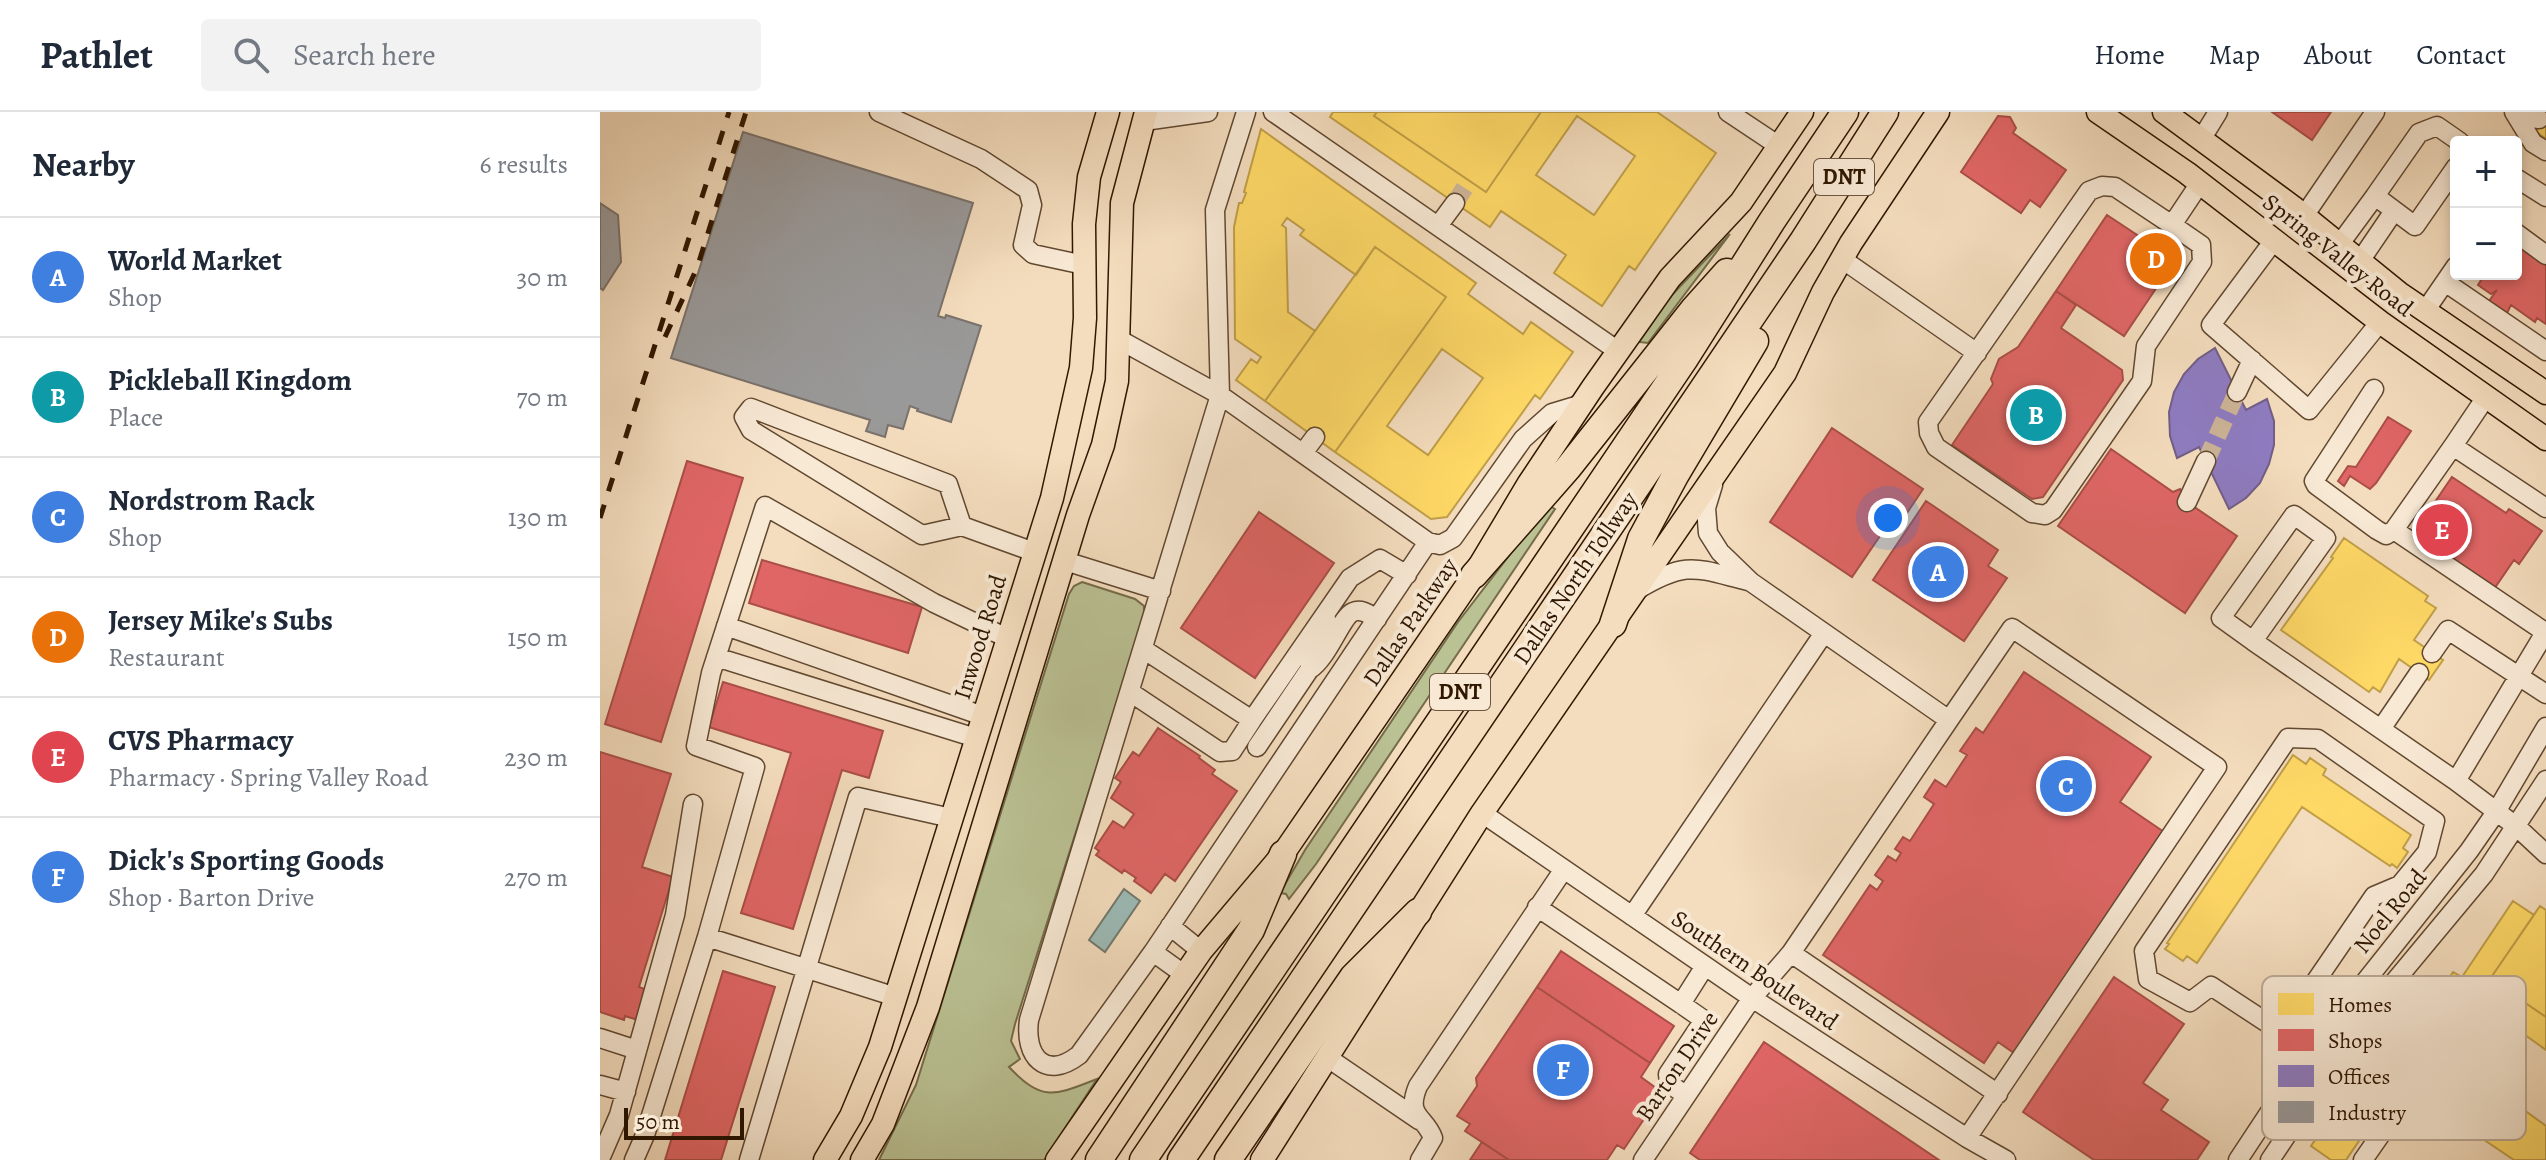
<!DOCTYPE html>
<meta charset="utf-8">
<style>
:root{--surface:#fff;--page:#f2f2f3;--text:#1f2937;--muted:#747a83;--line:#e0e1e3;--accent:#ea580c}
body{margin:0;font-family:Alegreya,serif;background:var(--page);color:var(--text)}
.controls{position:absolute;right:24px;top:24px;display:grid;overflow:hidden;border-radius:8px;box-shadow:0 4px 12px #0003}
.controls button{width:72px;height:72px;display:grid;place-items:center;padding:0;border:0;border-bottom:2px solid var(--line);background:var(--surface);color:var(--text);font:40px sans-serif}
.scale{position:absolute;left:24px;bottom:20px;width:120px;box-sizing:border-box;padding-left:8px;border:4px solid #301700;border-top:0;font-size:22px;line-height:28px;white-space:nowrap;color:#301700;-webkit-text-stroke:6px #f8e9d5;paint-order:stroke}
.you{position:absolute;left:1288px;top:406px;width:28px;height:28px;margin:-20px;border:6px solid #fff;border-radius:50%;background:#1a73e8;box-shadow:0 0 0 12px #1a73e833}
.badge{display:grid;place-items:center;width:52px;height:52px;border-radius:50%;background:var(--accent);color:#fff;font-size:26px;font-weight:700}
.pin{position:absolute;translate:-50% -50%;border:4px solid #fff;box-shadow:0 2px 8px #0006}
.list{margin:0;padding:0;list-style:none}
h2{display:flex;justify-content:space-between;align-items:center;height:104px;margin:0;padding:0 32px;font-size:34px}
h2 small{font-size:26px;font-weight:400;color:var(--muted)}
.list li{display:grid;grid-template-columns:52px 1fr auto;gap:24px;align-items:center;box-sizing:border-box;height:120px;padding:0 32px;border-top:2px solid var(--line)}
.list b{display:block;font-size:30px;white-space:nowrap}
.list p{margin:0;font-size:26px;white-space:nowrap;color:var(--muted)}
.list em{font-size:26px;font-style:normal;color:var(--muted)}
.icon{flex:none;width:44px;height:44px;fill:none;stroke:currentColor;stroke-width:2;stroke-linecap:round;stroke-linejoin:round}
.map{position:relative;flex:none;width:1946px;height:1048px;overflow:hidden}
header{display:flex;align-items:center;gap:48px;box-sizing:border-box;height:112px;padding:0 40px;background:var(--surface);border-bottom:2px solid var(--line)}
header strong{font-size:38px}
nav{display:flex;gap:44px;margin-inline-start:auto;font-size:28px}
.search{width:560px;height:72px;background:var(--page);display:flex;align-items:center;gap:20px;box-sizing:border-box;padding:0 28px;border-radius:8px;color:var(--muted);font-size:30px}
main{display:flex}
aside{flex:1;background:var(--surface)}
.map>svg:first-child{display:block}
.green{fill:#bac193;stroke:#756c4a;stroke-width:2}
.water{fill:#9cbbb7;stroke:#71796e;stroke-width:2}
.homes{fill:#ffd966;stroke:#c19f47;stroke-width:2;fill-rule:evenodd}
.shops{fill:#e06666;stroke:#ab4e47;stroke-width:2}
.offices{fill:#8e7cc3;stroke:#725e88;stroke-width:2}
.industry{fill:#999;stroke:#7a726b;stroke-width:2}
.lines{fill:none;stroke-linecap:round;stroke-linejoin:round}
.minor-tunnel{stroke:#cdb598;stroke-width:18;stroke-dasharray:18 9;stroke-linecap:butt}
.minor-casing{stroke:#614830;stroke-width:21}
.major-casing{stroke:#301700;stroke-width:25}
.highway-casing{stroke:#301700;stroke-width:29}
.minor{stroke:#f8e9d5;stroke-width:18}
.major{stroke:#f4ddbe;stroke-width:22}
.highway{stroke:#f4ddbe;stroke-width:26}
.rail{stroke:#301700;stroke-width:5;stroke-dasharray:14 14;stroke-linecap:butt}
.labels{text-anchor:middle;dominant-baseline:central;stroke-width:8;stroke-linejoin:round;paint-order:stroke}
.shield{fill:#f8e9d5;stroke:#6c5640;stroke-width:2}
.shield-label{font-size:22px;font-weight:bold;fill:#301700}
.street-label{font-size:24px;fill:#301700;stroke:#f8e9d5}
.key{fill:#f8e9d5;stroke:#bcaa95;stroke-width:2}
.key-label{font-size:22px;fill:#301700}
</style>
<header>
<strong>Pathlet</strong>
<div class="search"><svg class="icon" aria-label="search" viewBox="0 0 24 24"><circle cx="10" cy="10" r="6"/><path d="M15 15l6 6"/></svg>Search here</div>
<nav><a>Home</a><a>Map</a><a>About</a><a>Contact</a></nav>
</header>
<main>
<aside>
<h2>Nearby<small>6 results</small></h2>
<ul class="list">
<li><span class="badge" style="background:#3f7fe0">A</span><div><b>World Market</b><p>Shop</p></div><em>30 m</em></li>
<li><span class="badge" style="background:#0f9aa8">B</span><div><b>Pickleball Kingdom</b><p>Place</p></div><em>70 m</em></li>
<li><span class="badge" style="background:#3f7fe0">C</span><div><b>Nordstrom Rack</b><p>Shop</p></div><em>130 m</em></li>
<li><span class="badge" style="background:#e8710a">D</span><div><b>Jersey Mike's Subs</b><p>Restaurant</p></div><em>150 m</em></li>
<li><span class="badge" style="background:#e0444e">E</span><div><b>CVS Pharmacy</b><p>Pharmacy · Spring Valley Road</p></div><em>230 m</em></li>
<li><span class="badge" style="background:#3f7fe0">F</span><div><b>Dick's Sporting Goods</b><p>Shop · Barton Drive</p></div><em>270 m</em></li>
</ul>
</aside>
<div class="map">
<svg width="1946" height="1048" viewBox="0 0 1946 1048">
<rect width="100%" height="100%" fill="#f4ddbe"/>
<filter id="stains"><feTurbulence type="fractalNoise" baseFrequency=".0025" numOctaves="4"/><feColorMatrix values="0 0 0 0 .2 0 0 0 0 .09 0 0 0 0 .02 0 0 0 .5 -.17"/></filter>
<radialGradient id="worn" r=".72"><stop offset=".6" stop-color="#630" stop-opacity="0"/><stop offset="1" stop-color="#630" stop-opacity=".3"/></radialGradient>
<path class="green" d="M1130,122L1048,231L1039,230L1070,185Z
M948,393L955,397L716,752L689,787L686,782L680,781L705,738L858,510Z
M482,470L535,487L544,494V505L415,912L411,929L420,947L409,955C443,991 455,983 497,967L444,1048H279L316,973L469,482L474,474Z"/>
<path class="water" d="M524,777L540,789L505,840L489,828Z"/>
<path class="homes" d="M733,0H777L774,4L886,80L941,0H1057L1116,41L1035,158L1029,154L1002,194L954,161L966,143L901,99L890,115L730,5ZM977,4L1035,44L994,103L936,63Z
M777,0H941L886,80L774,4Z
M1944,0H1946V27L1932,17Z
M661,17L876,171L868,182L923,222L931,210L973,240L940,287L935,283L847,405L831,407L735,340L846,185L775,135L756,163L700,123L704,118L687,106L682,113L686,116L688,200L715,219L665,289L636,268L651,247L657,251L661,245L635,227L634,115L639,91H642L646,81L644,80ZM842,237L883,266L828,343L787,314Z
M775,135L846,185L735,340L665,289Z
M1744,426L1828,484L1825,489L1836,496L1814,528L1843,548L1829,568L1799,547L1780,580L1773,575L1769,580L1681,518L1733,446L1731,445Z
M1693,643L1706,652L1710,646L1726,657L1723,663L1811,723L1803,736L1808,740L1797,756L1792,752L1790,754L1702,695L1597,851L1587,844L1583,849L1565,837L1569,832L1567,831Z
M1913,789L1934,803L1890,867L1946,905V938L1893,900L1867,940L1905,984L1946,1014V1048H1914L1874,1021L1840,973L1789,939L1802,920L1810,925L1853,860L1862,865Z
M1940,794L1946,798V905L1890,867Z
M1751,969L1784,992L1746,1048H1731L1711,1034L1745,985L1742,983Z"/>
<path class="shops" d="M1672,0H1731L1712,28Z
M1398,4L1410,5L1416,16L1413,21L1466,58L1440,95L1430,88L1421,101L1361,60Z
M1507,103L1575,148L1524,224L1456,179Z
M1916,133L1946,153V212L1937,206L1935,210L1911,193L1907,201L1889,189L1897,178L1891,182L1878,173L1883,165L1879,162H1916Z
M1456,179L1476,193L1461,216L1522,258L1523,268L1443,385L1432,387L1352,333L1393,272L1391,267L1399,247L1418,235Z
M1788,305L1811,319L1776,371L1770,377L1750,364L1744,374L1738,369L1748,354L1756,355Z
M1232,316L1323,377L1305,404L1297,399L1252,465L1170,410Z
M1511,337L1573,380L1580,377L1587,390L1637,424L1585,501L1458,414Z
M87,349L143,366L61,630L5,612Z
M1852,365L1906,401L1909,397L1942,419L1919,452L1914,448L1894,477L1813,422Z
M1326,389L1398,438L1388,454L1407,466L1364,529L1273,468Z
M659,400L734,451L655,566L581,516Z
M162,448L322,495L308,541L149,491Z
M1424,560L1551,645L1520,690L1564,720L1414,941L1398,930L1384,951L1223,843L1270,773L1277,778L1283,769L1275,763L1288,744L1296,749L1301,741L1295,737L1303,725L1310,729L1334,692L1324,685L1335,668L1346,675L1367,643L1360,639L1376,616L1383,621Z
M123,570L283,619L269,666L242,658L193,817L141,801L191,641L109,615Z
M558,616L600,644L599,646L615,658L612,662L637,679L575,769L565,762L551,781L534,769L536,766L524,758L522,761L496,743L499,739L495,736L513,709L524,716L534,702L511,686L521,670L515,666L533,640L539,644Z
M0,640L71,662L42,755L73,765L39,875L47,878L38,908L25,904L24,908L0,900Z
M961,839L1074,914L1050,951L937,875Z
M123,859L175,875L121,1048H65Z
M1514,865L1584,912L1543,971L1568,988L1561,998L1609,1030L1597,1048H1494L1423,1000Z
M937,875L1050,951L1041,965L1056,976L1038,1003L1044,1007L1024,1037L1017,1033L1007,1048H909L865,1019L870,1012L857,1004L877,974L876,966Z
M1164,930L1339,1048H1100L1090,1041Z
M882,1030L909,1048H870Z"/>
<path class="offices" d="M1615,236L1646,298L1667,287L1674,309V333L1669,352L1660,371L1646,386L1629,397L1599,335L1577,346L1570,324L1569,300L1574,280L1584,262L1598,247Z"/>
<path class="industry" d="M143,20L373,91L338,204L345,206L346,203L381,214L351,310L317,299L318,297L310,294L303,317L288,313L285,325L266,319L270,308L71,246Z
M0,91L18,103L21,150L3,178L0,176Z"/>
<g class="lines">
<path class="minor-tunnel" d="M855,91L869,69
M1606,349L1637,280"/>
<g class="minor-casing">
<path id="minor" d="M279,0L381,47L428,78L432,93L423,133L433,142L484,153
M673,0L1018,239
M1128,0L1179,34
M1914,0L1933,31L1946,39
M1918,4L1939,7
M544,9L608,0
M1602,26L1618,0
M1856,55L1815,114L1775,84L1819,21L1837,14L1860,30
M1916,66L1946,85
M1704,104L1775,0
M1572,113L1601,133L1602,150L1546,234L1542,269L1453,398L1445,403L1432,401L1336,335L1329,321L1328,310L1489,79L1502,74L1515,75L1572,113L1600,71
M838,114L855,91
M1916,121L1946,143
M1675,127L1611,213L1709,298L1780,210
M1739,133L1775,84
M1242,147L1377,241
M1760,149L1794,99
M1845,170L1946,239
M1825,199L1856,154
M520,228L620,283
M1774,277L1714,369L1716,373L1777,418L1786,423L1794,418
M1637,280L1652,248
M620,283L828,430L553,840L479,943C445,969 424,944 429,908Z
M620,283L615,98L646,0
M1886,285L1853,334L1946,396
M1853,334L1794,418L1945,520
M703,341L715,325
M1587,390L1606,349
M362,414L348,372L151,296L144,305L151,318L322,423L362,414L434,440
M828,430L840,433L853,426L923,327L952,301L982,292
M465,449L561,479
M1037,478C1087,448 1095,456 1148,469
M726,506L723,528L712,545L709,558C729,545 741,505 753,500C762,496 770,503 777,507
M126,514L383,604
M1653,529L1621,506L1694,403L1726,426L1653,529L1856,669L1917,715L1946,742
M543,537L652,608L750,466L780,447L807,463
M1832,541L1848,518L1946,582
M116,545L376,626
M530,580L620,640L632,639L652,608
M1349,608L1412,516L1617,655L1367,1026
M1781,617L1819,561
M657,635L709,558
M1856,669L1946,519
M882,701L1152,886L1367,1026L1406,1048
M937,795L1081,892L1105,854
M1032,804L1224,521
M570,814L601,839
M107,825L155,655L96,634L111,561L165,394L334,491L407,526
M553,840L585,863
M1191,841L1398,982
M1081,892L1104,908L1068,962L1069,972L1086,983
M1681,920L1774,784L1800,773L1827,740L1835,709L1718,627L1688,626L1544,839L1548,867L1590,890L1611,874L1733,954
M0,926L37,938
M1749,932L1798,967L1805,982
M728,946L819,1008
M1738,946L1789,981L1805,982
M0,973L26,980
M0,1047L19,1003L75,803L93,692
M34,1048L45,1023L107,825L296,885
M149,1048L258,685L351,706
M820,1048L833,1026C825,1004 805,1005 818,974L964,757
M1043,1048L1152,886L1191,841L1349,608L1151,470L1120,440L1108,421L1106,396L1113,373
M1638,1048L1710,939L1869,739L1896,700L1946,615
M1670,1048L1733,954L1795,869L1884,762L1946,668
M1763,1048L1797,999L1805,982"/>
</g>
<g class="major-casing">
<path id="major" d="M1498,0L1587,61L1780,210L1946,327
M1564,0L1693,95L1799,181L1946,281
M225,1048L251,1004L280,935L452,386L481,256L485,206L484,112L489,65L508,0
M262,1048L283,1012L328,895L478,403L503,333L517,269L522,91L546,0
M457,1048L601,839L683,742L874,463L929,371L993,275L1070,166L1141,90L1202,0
M662,1048L882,701L1185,261L1223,180L1251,131L1338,0"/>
</g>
<g class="highway-casing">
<path id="highway" d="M874,463L968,356L1093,198L1127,160
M1013,512L1041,427L1076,362L1155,229
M499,1048L651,818L683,742
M543,1048L1084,248L1172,109L1245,0
M581,1048L1203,129L1285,0
M628,1048L753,865L818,800"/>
</g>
<use href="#minor" class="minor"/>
<use href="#major" class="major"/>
<use href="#highway" class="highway"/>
<path class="rail" d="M65,225L97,156L146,0
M0,406L129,0"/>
</g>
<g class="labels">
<g class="shield">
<rect x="1214" y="47" width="60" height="36" rx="6"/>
<rect x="830" y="562" width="60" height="36" rx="6"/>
</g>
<g class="shield-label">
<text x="1244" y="65">DNT</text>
<text x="860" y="580">DNT</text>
</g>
<g class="street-label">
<text transform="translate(1738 143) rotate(38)">Spring Valley Road</text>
<text transform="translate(975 466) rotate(-56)">Dallas North Tollway</text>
<text transform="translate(810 510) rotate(-56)">Dallas Parkway</text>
<text transform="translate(380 525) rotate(-73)">Inwood Road</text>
<text transform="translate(1790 799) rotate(-51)">Noel Road</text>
<text transform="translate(1155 858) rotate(34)">Southern Boulevard</text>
<text transform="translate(1077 954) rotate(-56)">Barton Drive</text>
</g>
</g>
<rect x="1662" y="864" width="264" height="164" rx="12" class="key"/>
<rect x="1678" y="881" width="36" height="22" fill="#ffd966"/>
<rect x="1678" y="917" width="36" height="22" fill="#e06666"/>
<rect x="1678" y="953" width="36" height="22" fill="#8e7cc3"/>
<rect x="1678" y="989" width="36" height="22" fill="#999"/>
<g class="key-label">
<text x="1728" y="900">Homes</text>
<text x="1728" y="936">Shops</text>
<text x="1728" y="972">Offices</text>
<text x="1728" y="1008">Industry</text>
</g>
<rect width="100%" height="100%" filter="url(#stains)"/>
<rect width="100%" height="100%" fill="url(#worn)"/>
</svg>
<div class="controls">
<button>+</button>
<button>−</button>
</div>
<div class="scale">50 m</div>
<div class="you"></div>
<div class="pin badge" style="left:1338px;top:460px;background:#3f7fe0">A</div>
<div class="pin badge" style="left:1436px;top:303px;background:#0f9aa8">B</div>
<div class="pin badge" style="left:1466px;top:674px;background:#3f7fe0">C</div>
<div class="pin badge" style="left:1556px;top:147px;background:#e8710a">D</div>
<div class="pin badge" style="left:1842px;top:418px;background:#e0444e">E</div>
<div class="pin badge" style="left:963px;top:958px;background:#3f7fe0">F</div>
</div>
</main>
